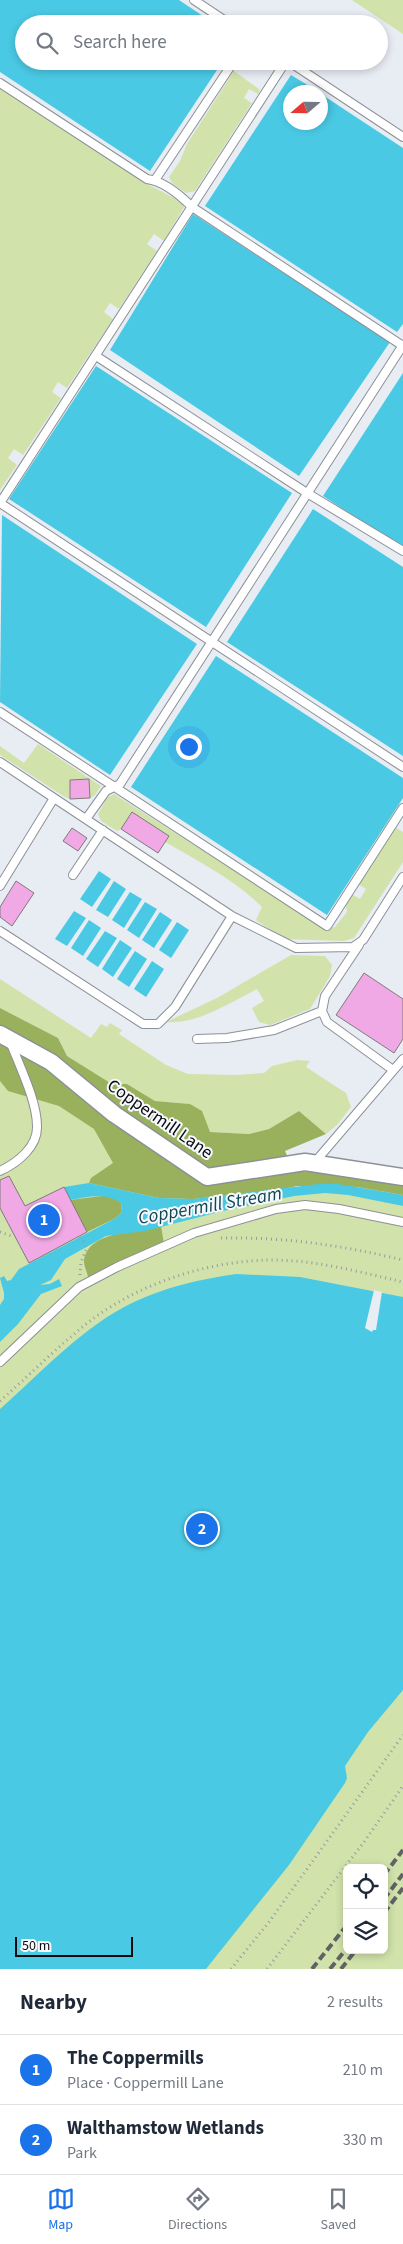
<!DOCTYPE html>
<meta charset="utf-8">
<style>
:root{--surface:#fff;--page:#f2f2f3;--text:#1f2937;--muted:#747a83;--line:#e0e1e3;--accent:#1a73e8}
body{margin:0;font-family:"Source Sans 3",sans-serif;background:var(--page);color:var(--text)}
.controls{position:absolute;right:15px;bottom:15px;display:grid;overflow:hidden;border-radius:8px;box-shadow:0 2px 8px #0003}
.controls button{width:45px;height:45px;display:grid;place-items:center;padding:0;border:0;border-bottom:1px solid var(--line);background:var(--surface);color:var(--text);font:25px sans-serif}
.compass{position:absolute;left:283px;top:85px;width:45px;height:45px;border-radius:50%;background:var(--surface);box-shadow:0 2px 8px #0003;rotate:250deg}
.scale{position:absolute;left:15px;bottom:12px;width:118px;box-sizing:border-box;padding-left:5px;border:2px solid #0a0b0e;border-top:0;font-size:14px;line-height:18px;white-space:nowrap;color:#0a0b0e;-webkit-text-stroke:4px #f7f9fe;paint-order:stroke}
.you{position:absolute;left:188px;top:746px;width:18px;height:18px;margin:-12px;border:4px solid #fff;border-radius:50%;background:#1a73e8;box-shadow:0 0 0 8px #1a73e833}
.badge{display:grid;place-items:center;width:32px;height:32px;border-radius:50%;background:var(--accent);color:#fff;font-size:16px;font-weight:700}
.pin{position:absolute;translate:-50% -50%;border:2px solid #fff;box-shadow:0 1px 5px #0006}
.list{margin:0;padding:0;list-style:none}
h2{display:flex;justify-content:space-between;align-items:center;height:65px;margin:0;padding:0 20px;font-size:21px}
h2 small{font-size:16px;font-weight:400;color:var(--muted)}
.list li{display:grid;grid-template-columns:32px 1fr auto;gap:15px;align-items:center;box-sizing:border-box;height:70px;padding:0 20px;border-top:1px solid var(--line)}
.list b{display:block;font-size:19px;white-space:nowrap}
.list p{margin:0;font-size:16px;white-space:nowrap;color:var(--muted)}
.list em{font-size:16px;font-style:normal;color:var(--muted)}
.icon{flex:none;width:28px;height:28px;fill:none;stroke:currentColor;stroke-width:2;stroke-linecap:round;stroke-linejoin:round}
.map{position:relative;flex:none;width:403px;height:1969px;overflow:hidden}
.search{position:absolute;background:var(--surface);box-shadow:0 2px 8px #0003;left:15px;right:15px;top:15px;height:55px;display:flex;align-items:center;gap:12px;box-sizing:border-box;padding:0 18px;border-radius:28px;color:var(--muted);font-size:19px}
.sheet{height:205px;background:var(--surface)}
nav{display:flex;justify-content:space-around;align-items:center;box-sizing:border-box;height:70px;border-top:1px solid var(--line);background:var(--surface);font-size:14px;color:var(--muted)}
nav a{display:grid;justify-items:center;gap:2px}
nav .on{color:var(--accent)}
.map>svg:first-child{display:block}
.green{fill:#d1e3aa;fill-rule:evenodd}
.forest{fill:#99b15c}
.water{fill:#4ac9e4}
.pier{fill:#e8ecf3}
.building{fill:#f1a9e6;stroke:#7f797e}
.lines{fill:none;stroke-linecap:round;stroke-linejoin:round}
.service-casing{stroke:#8c9097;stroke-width:10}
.minor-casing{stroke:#8c9097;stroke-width:19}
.path{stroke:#989ba1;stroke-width:3;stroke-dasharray:1 4;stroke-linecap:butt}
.service{stroke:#fff;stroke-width:8}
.minor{stroke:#fff;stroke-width:16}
.rail{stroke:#606266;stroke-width:4;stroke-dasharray:8 4;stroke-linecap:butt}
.labels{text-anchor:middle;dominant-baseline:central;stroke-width:4;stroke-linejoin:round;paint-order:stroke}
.street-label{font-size:18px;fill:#0a0b0e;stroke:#f7f9fe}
.water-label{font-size:19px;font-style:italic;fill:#0f4752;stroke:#f7f9fe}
</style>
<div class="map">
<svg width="403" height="1969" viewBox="0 0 403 1969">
<rect width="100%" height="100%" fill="#e8ecf3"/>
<path class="green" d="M352,0H403V34Z
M234,71L260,90L258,94L249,89L244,98L252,103L195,191L186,193L172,183L169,177L180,161L187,144Z
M0,86L149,185L182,202L184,207L164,241L154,234L147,244L157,251L119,309L110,303L104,312L113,319L67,388L58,382L52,392L61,398L23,455L14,449L8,458L17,465L0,490Z
M38,744L101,786L95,795L90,798L89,779L70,780V799L65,797L0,755V746L24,763Z
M114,794L324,928L335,927L347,912L345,902L351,894L360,899L366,889L358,884L395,827L403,832V862L354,938L344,941L283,939L256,920L262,907C235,880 198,861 165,842L169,836L132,812L121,829L117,831L101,821L98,814L107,798Z
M291,955L325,956L332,965L330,976L310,1009L270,1025L259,1022L252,1008L264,1001L257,989C229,1003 197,1025 166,1022L217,998Z
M0,979L91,1038L101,1024L107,1027L110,1023L122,1030L119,1034L166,1065L188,1074L238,1075L264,1073L272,1066L297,1060L310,1061L306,1067L346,1093L351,1107L337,1125L326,1134L299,1111L269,1129L249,1134L210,1132L190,1104L155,1101L127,1084H112L67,1056L58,1038L0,1008Z
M0,1066L207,1191L403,1184V1969H0ZM347,1868H384V1950H347Z"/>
<path class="forest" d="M0,1008L58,1038L67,1056L112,1084H127L155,1101L190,1104L202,1111L210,1132L249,1134L269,1129L299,1111L326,1134L285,1151L294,1172L332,1171L403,1184V1195L357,1187L297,1186L280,1190L193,1199L159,1198L89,1183L91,1178L113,1163L94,1129L59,1106L8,1091L0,1081Z
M102,1196H112L121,1203L122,1212L116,1218L87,1232L70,1200Z
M161,1226L164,1244L88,1277C87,1272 84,1266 84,1261C88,1230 137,1233 161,1226Z"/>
<path class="water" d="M0,0H179L215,24H24V61H223L150,171L0,72Z
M291,75L319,92H290V122H320L321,94L403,148V324L397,332L205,206Z
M193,214L390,342L299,476L110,350Z
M96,366L292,493L206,627L9,499Z
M403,373V548L323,496Z
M313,509L403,567V756L227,642Z
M2,515L197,644L110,775L0,702Z
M216,656L403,778V798L327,915L131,787Z
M99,871L111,879L92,907L80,899Z
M114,881L126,889L108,917L96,910Z
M130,892L142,899L124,928L112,920Z
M145,902L157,909L139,938L127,930Z
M74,911L86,918L67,946L55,939Z
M160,912L172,920L154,948L142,940Z
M89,920L101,928L83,956L71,948Z
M177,922L189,930L171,958L159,950Z
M105,931L117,938L98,967L86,959Z
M120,940L132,948L113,977L102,969Z
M135,951L147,959L129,987L117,979Z
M152,961L164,969L146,997L134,989Z
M89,1183L159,1198L193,1199L319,1184H338L403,1195V1206L348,1195L325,1193L294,1196L223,1211L145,1231L106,1236L65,1259L51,1280L40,1285L50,1284L59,1279L62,1286L41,1294L18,1324L0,1342V1305L4,1299V1293L0,1278L4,1276L7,1281L11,1280L19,1269L116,1218L122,1212L121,1203C105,1192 88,1197 70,1200L64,1187Z
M236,1274L300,1277L403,1297V1690L368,1732L345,1766L347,1778L345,1783L289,1865L206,1969H0V1409C42,1372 83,1326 134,1302C166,1287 201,1279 236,1274Z"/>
<path class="pier" d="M374,1290L382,1292L376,1330H373L372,1332L365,1328Z"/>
<path class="building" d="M89,779L90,798L70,799V780Z
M132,812L169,836L158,853L121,829Z
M72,828L87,838L78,851L63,841Z
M16,881L34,893L12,926L0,917V907Z
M364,973L403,999V1039L394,1053L336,1015Z
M9,1176L25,1206L64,1187L87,1232L29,1263L0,1208V1180Z"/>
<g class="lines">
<g class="service-casing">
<path id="service" d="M194,0L230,24
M288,61L403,137
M0,83L147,179C163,181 181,196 192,207L403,346
M155,180L234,61
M96,356L307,493L403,551
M0,503L286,61
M0,503L403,767
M0,712L327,926L403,808
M0,762L54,798L0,886
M54,798L232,916L296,948L353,947L363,940L403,877
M86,819L106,791L120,784L403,345
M73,875L103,830
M0,931L143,1024H158L175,1007L232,916
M359,945L325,996L322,1011L327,1022L393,1070
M197,1039L227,1038L274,1030L322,1011
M315,1162L403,1059
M0,1171C17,1163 38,1147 37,1126C37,1101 19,1065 10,1041
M0,1362L79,1287L117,1267L194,1233L276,1209L305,1205L339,1209L403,1222"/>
</g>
<g class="minor-casing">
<path id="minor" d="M0,1034L51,1062L114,1114L207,1177L305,1162L403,1177"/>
</g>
<path class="path" d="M0,1232L14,1237
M221,1238C286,1237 340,1245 403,1260
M80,1275L81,1262L87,1248L80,1236
M0,1401C31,1374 61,1343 94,1318C149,1278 227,1255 295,1261C331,1264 368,1274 403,1282
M231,1969L269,1922L403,1735
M267,1969L364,1842L403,1786"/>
<use href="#service" class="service"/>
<use href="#minor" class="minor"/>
<path class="rail" d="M384,1875L403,1850
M384,1899L403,1874
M384,1913L403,1888
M312,1969L347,1925
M330,1969L347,1948
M341,1969L356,1950"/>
</g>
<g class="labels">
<g class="street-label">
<text transform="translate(160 1119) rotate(35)">Coppermill Lane</text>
</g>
<g class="water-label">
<text transform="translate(210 1206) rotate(-10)">Coppermill Stream</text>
</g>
</g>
</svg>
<div class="controls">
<button><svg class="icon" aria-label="locate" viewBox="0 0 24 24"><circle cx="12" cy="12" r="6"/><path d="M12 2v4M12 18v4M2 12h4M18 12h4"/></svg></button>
<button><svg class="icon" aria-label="layers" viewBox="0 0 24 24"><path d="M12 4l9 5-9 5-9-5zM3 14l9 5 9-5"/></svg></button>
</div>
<svg class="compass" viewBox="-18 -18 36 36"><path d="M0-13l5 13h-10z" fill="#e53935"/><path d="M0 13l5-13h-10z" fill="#747a83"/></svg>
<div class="scale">50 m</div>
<div class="you"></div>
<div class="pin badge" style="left:44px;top:1220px">1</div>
<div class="pin badge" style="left:202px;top:1529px">2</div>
<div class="search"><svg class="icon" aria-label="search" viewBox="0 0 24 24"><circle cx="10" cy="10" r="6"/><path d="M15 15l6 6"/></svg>Search here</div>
</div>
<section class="sheet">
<h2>Nearby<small>2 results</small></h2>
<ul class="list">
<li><span class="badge">1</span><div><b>The Coppermills</b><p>Place · Coppermill Lane</p></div><em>210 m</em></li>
<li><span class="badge">2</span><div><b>Walthamstow Wetlands</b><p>Park</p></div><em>330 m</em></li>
</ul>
</section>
<nav>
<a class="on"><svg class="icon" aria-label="map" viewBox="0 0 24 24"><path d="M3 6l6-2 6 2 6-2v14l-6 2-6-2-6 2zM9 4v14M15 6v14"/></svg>Map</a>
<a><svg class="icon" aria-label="directions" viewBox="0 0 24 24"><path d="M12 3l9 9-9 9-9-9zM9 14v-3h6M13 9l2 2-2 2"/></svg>Directions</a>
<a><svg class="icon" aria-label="saved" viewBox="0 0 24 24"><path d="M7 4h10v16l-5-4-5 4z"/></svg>Saved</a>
</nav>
